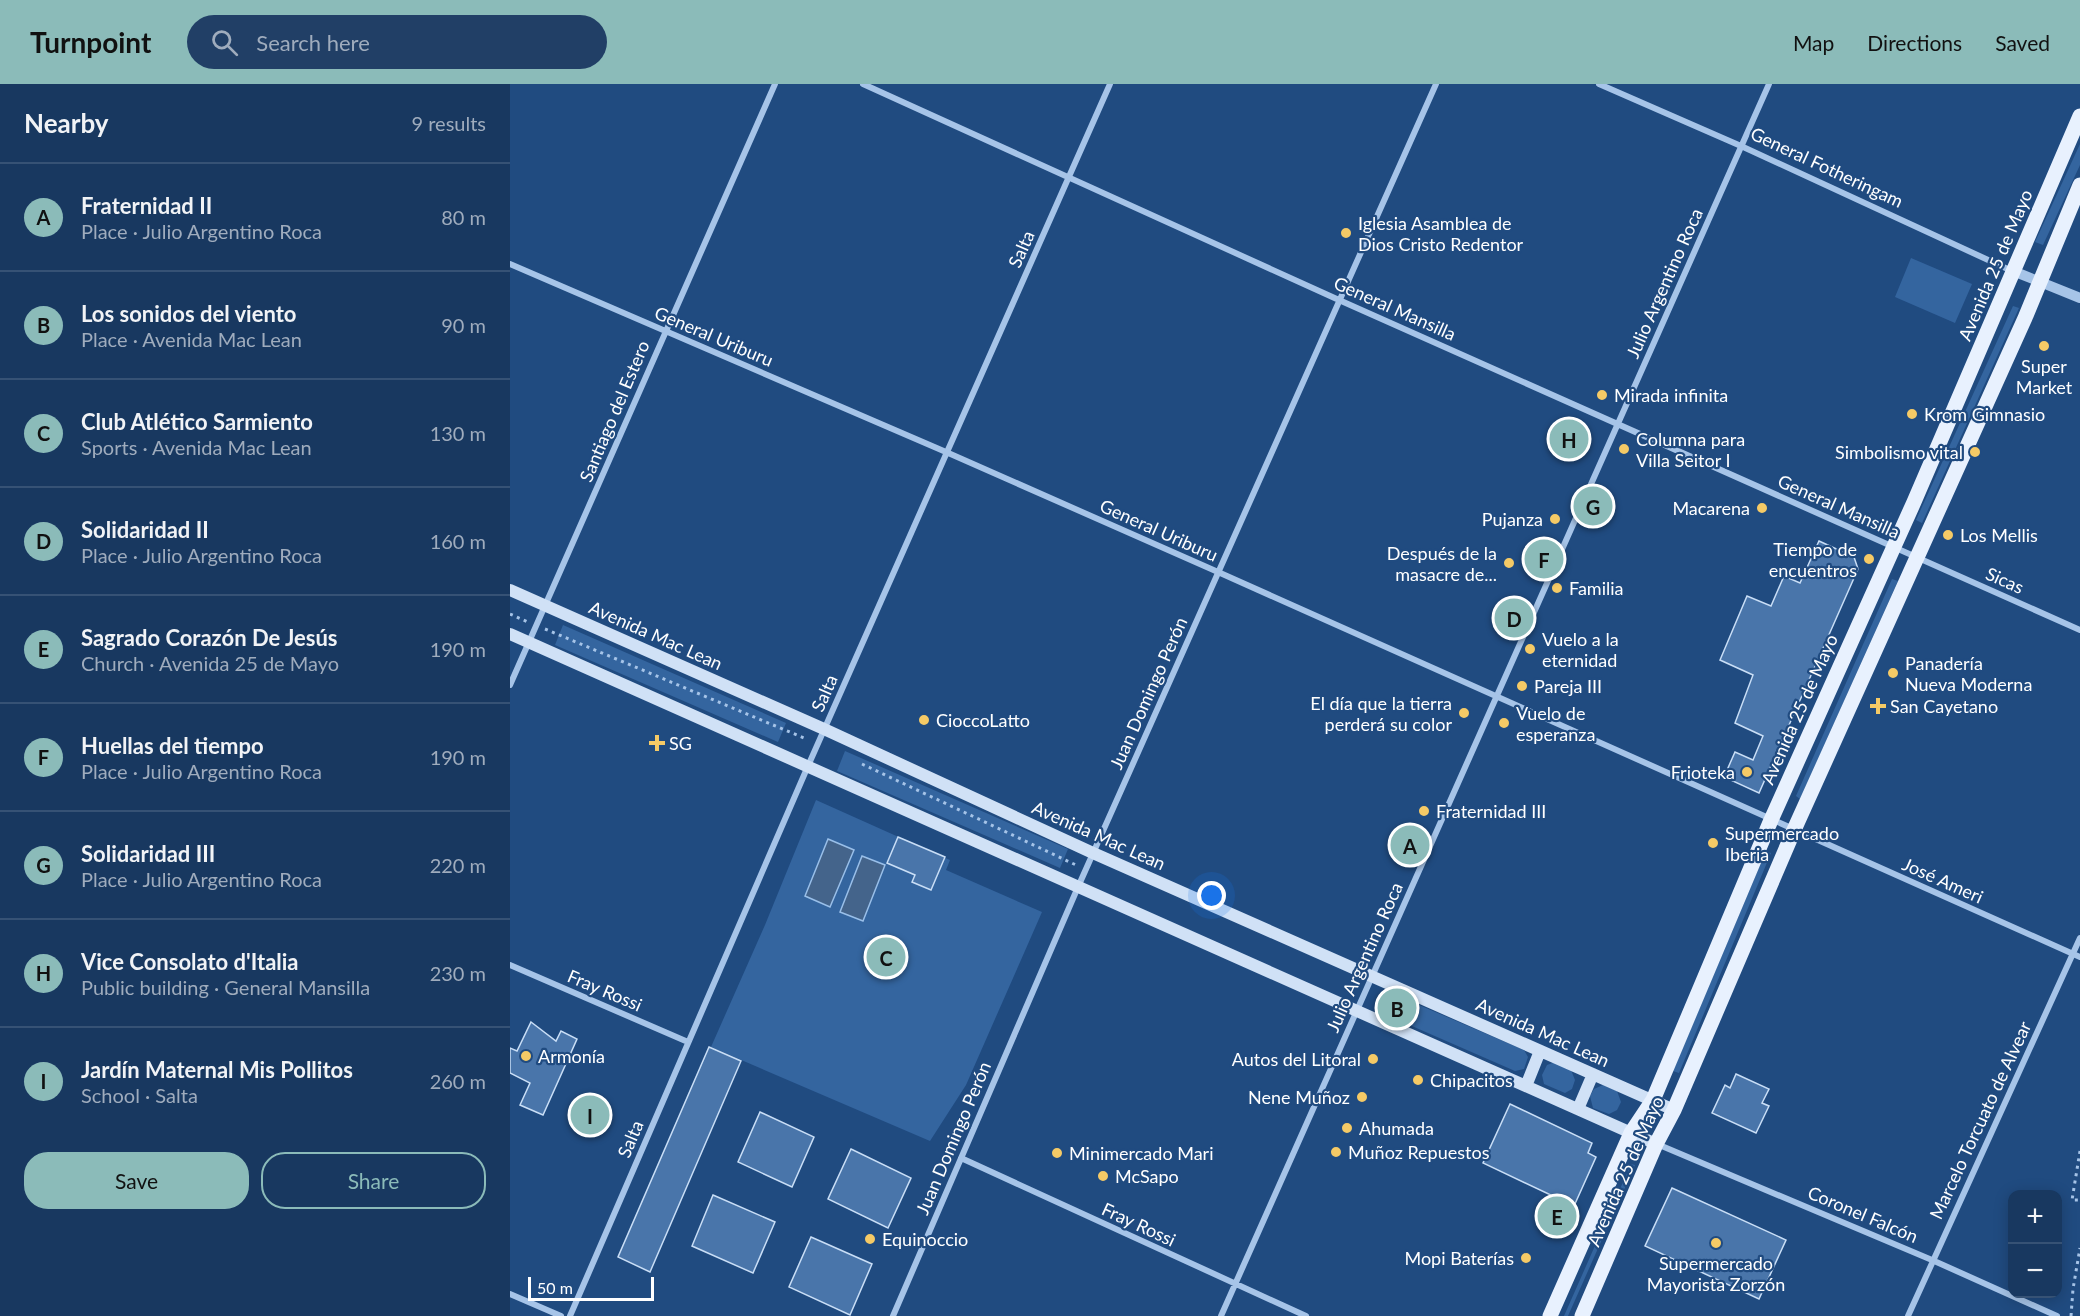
<!DOCTYPE html>
<meta charset="utf-8">
<style>
:root{--surface:#183860;--page:#213f66;--text:#f1f3f6;--muted:#9facbd;--line:#365275;--accent:#8bbbb9}
body{margin:0;font-family:Lato,sans-serif;background:var(--page);color:var(--text)}
.controls{position:absolute;right:18px;bottom:18px;display:grid;overflow:hidden;border-radius:12px;box-shadow:0 3px 15px #0003}
.controls button{width:54px;height:54px;display:grid;place-items:center;padding:0;border:0;border-bottom:2px solid var(--line);background:var(--surface);color:var(--text);font:30px sans-serif}
.scale{position:absolute;left:18px;bottom:15px;width:126px;box-sizing:border-box;padding-left:6px;border:3px solid #fff;border-top:0;font-size:16px;line-height:21px;white-space:nowrap;color:#fff;-webkit-text-stroke:4px #204b80;paint-order:stroke}
.you{position:absolute;left:702px;top:812px;width:21px;height:21px;margin:-15px;border:4px solid #fff;border-radius:50%;background:#1a73e8;box-shadow:0 0 0 9px #1a73e833}
.badge{display:grid;place-items:center;width:39px;height:39px;border-radius:50%;background:var(--accent);color:#111;font-size:20px;font-weight:700}
.pin{position:absolute;translate:-50% -50%;border:3px solid #fff;box-shadow:0 2px 6px #0006}
.list{margin:0;padding:0;list-style:none}
h2{display:flex;justify-content:space-between;align-items:center;height:78px;margin:0;padding:0 24px;font-size:26px}
h2 small{font-size:20px;font-weight:400;color:var(--muted)}
.list li{display:grid;grid-template-columns:39px 1fr auto;gap:18px;align-items:center;box-sizing:border-box;height:108px;padding:0 24px;border-top:2px solid var(--line)}
.list b{display:block;font-size:22px;white-space:nowrap}
.list p{margin:0;font-size:20px;white-space:nowrap;color:var(--muted)}
.list em{font-size:20px;font-style:normal;color:var(--muted)}
.actions{display:flex;gap:12px;padding:18px 24px}
.actions a{flex:1;padding:14px 0;border:2px solid var(--accent);border-radius:24px;text-align:center;font-size:21px;color:var(--accent)}
.actions .main{background:var(--accent);color:#111}
.icon{flex:none;width:33px;height:33px;fill:none;stroke:currentColor;stroke-width:2;stroke-linecap:round;stroke-linejoin:round}
.map{position:relative;flex:none;width:1570px;height:1232px;overflow:hidden}
header{display:flex;align-items:center;gap:36px;box-sizing:border-box;height:84px;padding:0 30px;background:var(--accent);color:#111}
header strong{font-size:28px}
nav{display:flex;gap:33px;margin-inline-start:auto;font-size:21px}
.search{width:420px;height:54px;background:var(--page);display:flex;align-items:center;gap:15px;box-sizing:border-box;padding:0 21px;border-radius:33px;color:var(--muted);font-size:22px}
main{display:flex}
aside{flex:1;background:var(--surface)}
.map>svg:first-child{display:block}
.green{fill:#34659f}
.water{fill:#44648b;stroke:#99bfe9;stroke-width:1.5}
.building{fill:#4975aa;stroke:#c9def6;stroke-width:1.5}
.lines{fill:none;stroke-linecap:round;stroke-linejoin:round}
.path{stroke:#a6c4e8;stroke-width:3;stroke-dasharray:3 4.5;stroke-linecap:butt}
.minor{stroke:#a6c4e8;stroke-width:6}
.tertiary{stroke:#a6c4e8;stroke-width:10}
.secondary{stroke:#d0e1f6;stroke-width:12}
.primary{stroke:#e8f1fe;stroke-width:15}
.poi-dot{fill:#f5ca66;stroke:#204b80;stroke-width:2}
.labels{text-anchor:middle;dominant-baseline:central;stroke-width:4.5;stroke-linejoin:round;paint-order:stroke}
.street-label{font-size:18px;fill:#fff;stroke:#204b80}
.poi-label{font-size:18px;fill:#fff;stroke:#204b80;text-anchor:start}
</style>
<header>
<strong>Turnpoint</strong>
<div class="search"><svg class="icon" aria-label="search" viewBox="0 0 24 24"><circle cx="10" cy="10" r="6"/><path d="M15 15l6 6"/></svg>Search here</div>
<nav><a>Map</a><a>Directions</a><a>Saved</a></nav>
</header>
<main>
<aside>
<h2>Nearby<small>9 results</small></h2>
<ul class="list">
<li><span class="badge">A</span><div><b>Fraternidad II</b><p>Place · Julio Argentino Roca</p></div><em>80 m</em></li>
<li><span class="badge">B</span><div><b>Los sonidos del viento</b><p>Place · Avenida Mac Lean</p></div><em>90 m</em></li>
<li><span class="badge">C</span><div><b>Club Atlético Sarmiento</b><p>Sports · Avenida Mac Lean</p></div><em>130 m</em></li>
<li><span class="badge">D</span><div><b>Solidaridad II</b><p>Place · Julio Argentino Roca</p></div><em>160 m</em></li>
<li><span class="badge">E</span><div><b>Sagrado Corazón De Jesús</b><p>Church · Avenida 25 de Mayo</p></div><em>190 m</em></li>
<li><span class="badge">F</span><div><b>Huellas del tiempo</b><p>Place · Julio Argentino Roca</p></div><em>190 m</em></li>
<li><span class="badge">G</span><div><b>Solidaridad III</b><p>Place · Julio Argentino Roca</p></div><em>220 m</em></li>
<li><span class="badge">H</span><div><b>Vice Consolato d'Italia</b><p>Public building · General Mansilla</p></div><em>230 m</em></li>
<li><span class="badge">I</span><div><b>Jardín Maternal Mis Pollitos</b><p>School · Salta</p></div><em>260 m</em></li>
</ul>
<div class="actions"><a class="main">Save</a><a>Share</a></div>
</aside>
<div class="map">
<svg width="1570" height="1232" viewBox="0 0 1570 1232">
<rect width="100%" height="100%" fill="#204b80"/>
<path class="green" d="M1570,60V81L1533,161L1525,158Z
M1401,174L1462,200L1445,239L1385,213Z
M1503,222L1509,224L1412,439L1406,436Z
M1382,495L1388,497L1290,715L1286,712Z
M53,541L276,639L268,658L45,561Z
M335,667L558,765L550,784L327,687Z
M306,716L440,776L436,786L532,828L456,1001L420,1057L201,963L255,841Z
M1256,767L1261,769L1169,989L1163,987Z
M888,912L1014,966L1018,973L1014,985L1005,987L879,932L875,924L882,913Z
M1045,978L1061,986L1065,996L1062,1005L1055,1009L1034,1000L1032,991L1037,981Z
M1093,1001L1107,1007L1111,1018L1107,1026L1099,1030L1083,1024L1080,1012L1084,1005Z
M1121,1080L1125,1081L1058,1232H1054Z"/>
<path class="water" d="M318,755L344,766L320,823L295,812Z
M352,772L375,781L353,837L330,828Z"/>
<path class="building" d="M1309,457L1344,473L1348,485L1249,709L1214,693L1225,668L1243,676L1253,652L1225,639L1243,591L1210,576L1237,512L1261,522L1274,492L1290,499Z
M388,753L435,773L421,806L402,798L405,791L377,779Z
M21,938L46,957L51,947L67,955L33,1031L10,1021L20,999L0,989V964L7,967Z
M199,963L231,977L140,1188L108,1173Z
M1226,990L1259,1005L1252,1019L1259,1022L1246,1049L1202,1029L1215,1001L1220,1004Z
M1000,1020L1082,1059L1078,1069L1086,1073L1064,1122L973,1079Z
M250,1028L304,1053L282,1103L228,1078Z
M341,1065L401,1094L378,1144L318,1115Z
M1162,1104L1276,1156L1249,1215L1135,1162Z
M203,1111L265,1138L243,1189L182,1162Z
M301,1153L362,1180L340,1231L279,1203Z"/>
<g class="lines">
<path class="path" d="M0,530L18,538
M35,545L294,654
M352,680L566,781
M1570,1067L1562,1116H1570
M1561,1232L1563,1205L1570,1164"/>
<path class="minor" d="M353,0L829,216L1570,546
M1089,0L1231,62L1502,187
M0,180L436,368L708,488L1570,873
M0,601L265,0
M0,881L178,958
M1147,1060L1422,1176L1547,1232
M451,1074L796,1232
M0,1210L51,1232
M60,1232L298,682L600,0
M383,1232L568,803L926,0
M711,1232L1259,0
M1398,1232L1570,854"/>
<path class="tertiary" d="M1503,187L1570,214"/>
<path class="secondary" d="M0,506L314,645L583,769L1164,1026
M0,550L1146,1060
M1016,1002L1030,967
M1068,1025L1083,990"/>
<path class="primary" d="M1040,1232L1121,1049L1143,1016L1261,736L1404,418L1570,32
M1072,1232L1146,1060L1164,1026L1284,746L1515,234L1570,101"/>
</g>
<g class="poi-dot">
<circle cx="836" cy="149" r="6"/>
<circle cx="1534" cy="262" r="6"/>
<circle cx="1092" cy="311" r="6"/>
<circle cx="1402" cy="330" r="6"/>
<circle cx="1114" cy="365" r="6"/>
<circle cx="1465" cy="368" r="6"/>
<circle cx="1252" cy="424" r="6"/>
<circle cx="1045" cy="435" r="6"/>
<circle cx="1438" cy="451" r="6"/>
<circle cx="1359" cy="475" r="6"/>
<circle cx="999" cy="479" r="6"/>
<circle cx="1047" cy="504" r="6"/>
<circle cx="1020" cy="565" r="6"/>
<circle cx="1383" cy="589" r="6"/>
<circle cx="1012" cy="602" r="6"/>
<path d="M1365 613h6v6h6v6h-6v6h-6v-6h-6v-6h6z"/>
<circle cx="954" cy="629" r="6"/>
<circle cx="414" cy="636" r="6"/>
<circle cx="994" cy="639" r="6"/>
<path d="M144 650h6v6h6v6h-6v6h-6v-6h-6v-6h6z"/>
<circle cx="1237" cy="688" r="6"/>
<circle cx="914" cy="727" r="6"/>
<circle cx="1203" cy="759" r="6"/>
<circle cx="16" cy="972" r="6"/>
<circle cx="863" cy="975" r="6"/>
<circle cx="908" cy="996" r="6"/>
<circle cx="852" cy="1013" r="6"/>
<circle cx="837" cy="1044" r="6"/>
<circle cx="826" cy="1068" r="6"/>
<circle cx="547" cy="1069" r="6"/>
<circle cx="593" cy="1092" r="6"/>
<circle cx="360" cy="1155" r="6"/>
<circle cx="1206" cy="1159" r="6"/>
<circle cx="1016" cy="1174" r="6"/>
</g>
<g class="labels">
<g class="street-label">
<text transform="translate(1317 83) rotate(25)">General Fotheringam</text>
<text transform="translate(511 165) rotate(-66)">Salta</text>
<text transform="translate(1485 181) rotate(-67)">Avenida 25 de Mayo</text>
<text transform="translate(1154 199) rotate(-66)">Julio Argentino Roca</text>
<text transform="translate(885 224) rotate(24)">General Mansilla</text>
<text transform="translate(204 252) rotate(23)">General Uriburu</text>
<text transform="translate(104 327) rotate(-67)">Santiago del Estero</text>
<text transform="translate(1329 422) rotate(24)">General Mansilla</text>
<text transform="translate(649 446) rotate(24)">General Uriburu</text>
<text transform="translate(1495 496) rotate(24)">Sicas</text>
<text transform="translate(146 551) rotate(24)">Avenida Mac Lean</text>
<text transform="translate(314 609) rotate(-66)">Salta</text>
<text transform="translate(638 609) rotate(-66)">Juan Domingo Perón</text>
<text transform="translate(1289 625) rotate(-66)">Avenida 25 de Mayo</text>
<text transform="translate(589 751) rotate(24)">Avenida Mac Lean</text>
<text transform="translate(1433 796) rotate(24)">José Ameri</text>
<text transform="translate(854 873) rotate(-66)">Julio Argentino Roca</text>
<text transform="translate(95 906) rotate(23)">Fray Rossi</text>
<text transform="translate(1033 948) rotate(24)">Avenida Mac Lean</text>
<text transform="translate(1470 1036) rotate(-65)">Marcelo Torcuato de Alvear</text>
<text transform="translate(443 1054) rotate(-67)">Juan Domingo Perón</text>
<text transform="translate(120 1055) rotate(-67)">Salta</text>
<text transform="translate(1115 1087) rotate(-66)">Avenida 25 de Mayo</text>
<text transform="translate(1353 1130) rotate(23)">Coronel Falcón</text>
<text transform="translate(629 1140) rotate(25)">Fray Rossi</text>
</g>
<g class="poi-label">
<text x="848" y="139">Iglesia Asamblea de<tspan x="848" dy="21">Dios Cristo Redentor</tspan></text>
<text x="1534" y="282" text-anchor="middle">Super<tspan x="1534" dy="21">Market</tspan></text>
<text x="1104" y="311">Mirada infinita</text>
<text x="1414" y="330">Krom Gimnasio</text>
<text x="1126" y="355">Columna para<tspan x="1126" dy="21">Villa Seitor I</tspan></text>
<text x="1453" y="368" text-anchor="end">Simbolismo vital</text>
<text x="1240" y="424" text-anchor="end">Macarena</text>
<text x="1033" y="435" text-anchor="end">Pujanza</text>
<text x="1450" y="451">Los Mellis</text>
<text x="1347" y="465" text-anchor="end">Tiempo de<tspan x="1347" dy="21">encuentros</tspan></text>
<text x="987" y="469" text-anchor="end">Después de la<tspan x="987" dy="21">masacre de...</tspan></text>
<text x="1059" y="504">Familia</text>
<text x="1032" y="555">Vuelo a la<tspan x="1032" dy="21">eternidad</tspan></text>
<text x="1395" y="579">Panadería<tspan x="1395" dy="21">Nueva Moderna</tspan></text>
<text x="1024" y="602">Pareja III</text>
<text x="942" y="619" text-anchor="end">El día que la tierra<tspan x="942" dy="21">perderá su color</tspan></text>
<text x="1380" y="622">San Cayetano</text>
<text x="1006" y="629">Vuelo de<tspan x="1006" dy="21">esperanza</tspan></text>
<text x="426" y="636">CioccoLatto</text>
<text x="159" y="659">SG</text>
<text x="1225" y="688" text-anchor="end">Frioteka</text>
<text x="926" y="727">Fraternidad III</text>
<text x="1215" y="749">Supermercado<tspan x="1215" dy="21">Iberia</tspan></text>
<text x="28" y="972">Armonía</text>
<text x="851" y="975" text-anchor="end">Autos del Litoral</text>
<text x="920" y="996">Chipacitos</text>
<text x="840" y="1013" text-anchor="end">Nene Muñoz</text>
<text x="849" y="1044">Ahumada</text>
<text x="838" y="1068">Muñoz Repuestos</text>
<text x="559" y="1069">Minimercado Mari</text>
<text x="605" y="1092">McSapo</text>
<text x="372" y="1155">Equinoccio</text>
<text x="1004" y="1174" text-anchor="end">Mopi Baterías</text>
<text x="1206" y="1179" text-anchor="middle">Supermercado<tspan x="1206" dy="21">Mayorista Zorzón</tspan></text>
</g>
</g>
</svg>
<div class="controls">
<button>+</button>
<button>−</button>
</div>
<div class="scale">50 m</div>
<div class="you"></div>
<div class="pin badge" style="left:900px;top:761px">A</div>
<div class="pin badge" style="left:887px;top:924px">B</div>
<div class="pin badge" style="left:376px;top:873px">C</div>
<div class="pin badge" style="left:1004px;top:534px">D</div>
<div class="pin badge" style="left:1047px;top:1132px">E</div>
<div class="pin badge" style="left:1034px;top:475px">F</div>
<div class="pin badge" style="left:1083px;top:422px">G</div>
<div class="pin badge" style="left:1059px;top:355px">H</div>
<div class="pin badge" style="left:80px;top:1031px">I</div>
</div>
</main>
